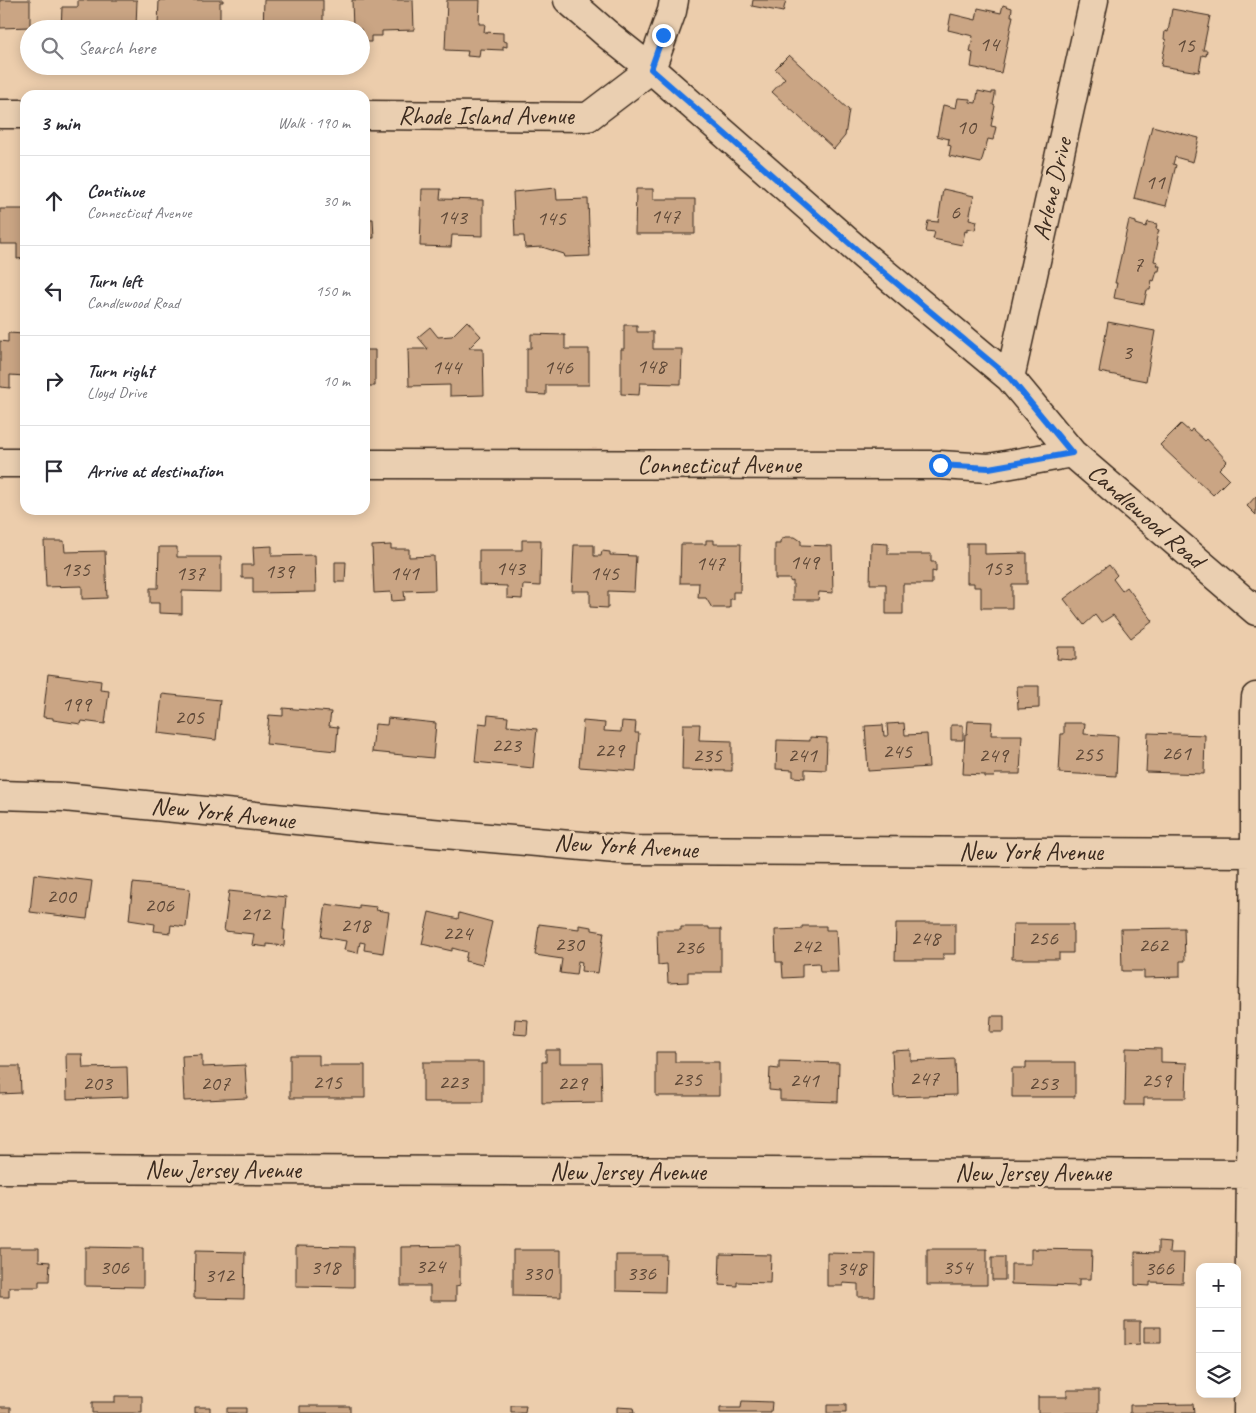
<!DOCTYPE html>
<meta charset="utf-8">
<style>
:root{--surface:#fff;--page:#f7f7f7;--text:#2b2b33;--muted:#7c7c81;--line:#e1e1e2}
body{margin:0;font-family:Caveat,sans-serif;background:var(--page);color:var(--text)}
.controls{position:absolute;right:15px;bottom:15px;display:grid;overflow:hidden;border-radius:10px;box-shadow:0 2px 12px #0003}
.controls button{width:45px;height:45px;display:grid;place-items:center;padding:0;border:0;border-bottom:1px solid var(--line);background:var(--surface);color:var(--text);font:25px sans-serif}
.stop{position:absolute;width:15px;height:15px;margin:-11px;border:4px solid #1a73e8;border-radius:50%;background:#fff}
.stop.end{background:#1a73e8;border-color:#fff;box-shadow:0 1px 5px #0008}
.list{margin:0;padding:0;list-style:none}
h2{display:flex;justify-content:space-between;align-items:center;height:65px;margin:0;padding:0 20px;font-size:21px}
h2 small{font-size:16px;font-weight:400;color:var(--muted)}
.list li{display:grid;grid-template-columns:32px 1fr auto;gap:15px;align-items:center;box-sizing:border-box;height:90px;padding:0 20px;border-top:1px solid var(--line)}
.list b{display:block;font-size:19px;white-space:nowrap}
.list p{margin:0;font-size:16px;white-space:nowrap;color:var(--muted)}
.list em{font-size:16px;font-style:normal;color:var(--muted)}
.icon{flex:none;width:28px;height:28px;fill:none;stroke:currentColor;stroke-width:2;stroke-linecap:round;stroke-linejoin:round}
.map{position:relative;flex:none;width:1256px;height:1413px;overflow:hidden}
.search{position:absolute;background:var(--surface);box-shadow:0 2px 12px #0003;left:20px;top:20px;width:350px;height:55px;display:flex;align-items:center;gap:12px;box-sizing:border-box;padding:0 18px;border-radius:28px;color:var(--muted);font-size:19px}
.panel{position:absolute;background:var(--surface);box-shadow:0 2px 12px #0003;left:20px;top:90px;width:350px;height:425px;border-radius:15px}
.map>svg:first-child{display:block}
.building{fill:#caa584;stroke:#3b2a1e}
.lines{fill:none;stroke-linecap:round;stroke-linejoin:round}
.minor-casing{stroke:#3b2a1e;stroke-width:31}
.minor{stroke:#eacfb1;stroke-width:28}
.route{stroke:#1a73e8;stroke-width:6}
.labels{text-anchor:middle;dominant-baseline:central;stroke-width:5;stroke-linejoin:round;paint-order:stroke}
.number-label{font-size:22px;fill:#5f4938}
.street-label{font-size:25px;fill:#3b2a1e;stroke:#eacfb1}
</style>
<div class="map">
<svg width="1256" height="1413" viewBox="0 0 1256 1413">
<rect width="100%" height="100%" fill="#eccdac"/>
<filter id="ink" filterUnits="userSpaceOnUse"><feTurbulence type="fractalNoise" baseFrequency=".02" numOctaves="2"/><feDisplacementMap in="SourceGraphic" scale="10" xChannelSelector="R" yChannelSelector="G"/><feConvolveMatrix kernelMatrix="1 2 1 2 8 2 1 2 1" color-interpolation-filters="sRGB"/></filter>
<g filter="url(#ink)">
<path class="building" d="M0,0H30V27L0,28Z
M78,0H137L136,27L94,26V29H61L62,7H78Z
M159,0H223V2H220V29H200V26L158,25Z
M264,0H323V29H263Z
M352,0H413L414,30L382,31V36H371V42H361V29H353Z
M447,0H480L479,24H485L484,32L503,33V41L507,42V47L503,46V50L480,49L479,57L467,56L468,51L445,50Z
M753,0H786L783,12L752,6Z
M1003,5L1012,8L1011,16H1013L1001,73L971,67L973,53L970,52L973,36L948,30L951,14L976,20L978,8L1001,13Z
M1172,9L1210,16L1203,50H1207L1206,56L1202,55L1199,72L1161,66L1166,40L1164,39L1165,31L1168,32Z
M789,55L849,110L845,136L834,149L772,92L785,78L775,69Z
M978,91L992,94V92H995V95L993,105L995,106L991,126L996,127L993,140L988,139L981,163L949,156L951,146L948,145L949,139L937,136L943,105L956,108L958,98L970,99V102L976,103Z
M1152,126L1199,138L1193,162L1175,157L1173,164L1176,165L1166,206L1134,198Z
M556,188L557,200L588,199L590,256L565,257L564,254L542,247L525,248L524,236H515L513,192Z
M422,189H441L440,199L483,200V236L452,235L451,247L420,246Z
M636,189H653V199H695V234H635Z
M943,189L974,196L969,219L977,221L975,230L967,228V232L965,231L962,245L933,239L935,232L926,231L928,221L938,222Z
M0,209H25V258L17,259V244H0Z
M365,219H373L374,238H365Z
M1129,220L1136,222V224L1146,227L1148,222L1157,224L1156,229L1159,230L1156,241L1158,242L1154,261L1158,262L1157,266H1160L1159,271H1157L1154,281L1152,280L1150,290H1147L1144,304L1114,298L1117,283H1115Z
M467,321L481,336L469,348H483L484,395L450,396V385L409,386L408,349H428L418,337L430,327L438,337L452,336Z
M1108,322L1155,331L1146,381L1099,372Z
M624,325H637V332H653V349H682L681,384L640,383L639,395L621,394V349H624Z
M8,333L25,334V376L10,375V388L0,387V341L8,342Z
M531,334L565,335V349H589V385H546V395L527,394V348H531Z
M365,350H375V386H365Z
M1181,424L1190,432L1192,429L1205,441L1207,439L1227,461L1219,469L1229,479L1213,495L1160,445Z
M1256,496V515L1247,506Z
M785,537H795L801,541V545L832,546L833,593L819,592L818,600H793V581L791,582L789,579H775V544H780V541Z
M522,540H541L540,586L523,585L522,599L507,598V586L479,585V550H522Z
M706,540H714V544H741L740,592H733V599H730V608H712L706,598H698L699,583H680L681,544H706Z
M44,541H64L65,552L105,551L107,598L82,599V586L46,587Z
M871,543L888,544V554H931V562H936V572L932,571V584H903V614H886V584H870Z
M967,543H985V554L1027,553V584H1012V608H981V587H974V583H967Z
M391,545V549H409V557L434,556L435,590L404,591L405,600L392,601L391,592L374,593L372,546Z
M574,545H594V556H601L602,551L610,552V555L636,556L634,592L608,591V608L590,607V591H572Z
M272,546V556L315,555L316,592L253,593V578H242V565H254L253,547Z
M159,547H177V557H221V592L182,591V614L159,613V603H150V588H158Z
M335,562H346L345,582H335Z
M1109,565L1117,575L1113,579L1122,591L1127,587L1153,621L1131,638L1113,615L1101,623L1095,615L1084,625L1064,599Z
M1058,647H1076V660L1057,659Z
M48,674L101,681L100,690L109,691L105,724L82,721L81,724L53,720V718L43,717Z
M1017,686H1039V708L1018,709Z
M162,694L220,700L216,740L158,733Z
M283,708L331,712L329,726L338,727L336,751L266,744L269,715L283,716Z
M488,715L508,717L507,726L537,729L533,768L475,762L479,723L487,724Z
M388,718L436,723L433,758L372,752L375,724L387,725Z
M583,721L605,723L604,731L621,732L622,721L636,722L635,733H639L636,771L579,767Z
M968,721L992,722L991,735H1022L1020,774H995L994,777H985V775L963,774L965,734H967Z
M904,723L905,735L927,734L929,767L868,771L865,726L883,725L884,736H888L887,724Z
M1064,723H1085L1084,734L1118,736L1116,776L1059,773L1061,734H1064Z
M683,724H700L699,740L732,741V771L682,770Z
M951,725H963V740H951Z
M1148,733L1205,735L1204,774L1146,772Z
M810,737L827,738L826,770L805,769V778L793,777V770L776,769L777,740L810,741Z
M34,874L92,881L87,919L30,912Z
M133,883L190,889L186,927L171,925L170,933L154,931L155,924L129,920Z
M229,891L286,897L283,930H285L284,946L267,944V947L252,945L254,934L224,931Z
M326,904L359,909V905L377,907L376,910L389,912L383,953L364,950L365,943L360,942L358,953L344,950L346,941L321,937Z
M429,912L458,919L459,913L492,922L482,965L465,961L467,952L452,948V951L422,944Z
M896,923H955V954H943V960H895Z
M539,924L579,929V925L592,927V930L604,932L598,973L581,971L582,962L578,961L576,975L560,973L562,959L535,955Z
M1013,924H1073V953H1059V959H1012Z
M802,926H826V930H836L838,972H820L819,963L802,964V977L783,978L782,962H776L775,930L802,929Z
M681,927H709V929H721V972H688V982L668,983L667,964L658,965L657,930H681Z
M1184,928L1185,961H1180V977L1144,978V971H1122L1121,929Z
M991,1016H1004V1032H990Z
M515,1019L528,1020L527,1035L514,1034Z
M1126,1048L1161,1049V1062L1187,1063L1186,1098H1144V1105H1125Z
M546,1050H560V1063H601L602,1102L542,1103V1062H546Z
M911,1050V1061L955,1059L956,1095L894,1097L892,1051Z
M656,1052H675V1062H719V1096H656Z
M66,1054H82L83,1068L127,1067L128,1097L67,1099Z
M202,1055V1067L245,1065L247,1098L184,1101L182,1056Z
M290,1055H319V1065H365V1098H290Z
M779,1061L839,1063L838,1102L780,1100V1091L769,1090L770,1068L779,1069Z
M423,1062H483V1102H423Z
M1026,1062H1075V1097H1012V1068H1026Z
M0,1066H20L21,1093L0,1094Z
M1158,1241L1170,1242L1169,1253H1184L1183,1283L1150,1282V1286L1135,1285V1252L1158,1253Z
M296,1246L354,1247V1287L296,1286Z
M460,1246V1285L456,1286V1301H430V1286H401V1247Z
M85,1247L143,1248V1287L85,1286Z
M0,1248H39V1261L50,1262L49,1281H39V1287H9V1297H0Z
M927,1249H987V1285H927Z
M1031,1249L1092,1250L1091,1279H1079V1286L1011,1284V1264H1031Z
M513,1250H561V1297L513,1296Z
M195,1251L245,1252L244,1299L194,1298Z
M827,1253L876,1254L875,1297H858V1284L843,1283V1286H827Z
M720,1254L771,1255L770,1283L737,1282V1286L719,1285Z
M616,1255H666L665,1292L616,1291Z
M992,1257H1005V1280H992Z
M1125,1321H1140V1344L1125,1345Z
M1144,1327H1161V1343H1144Z
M1067,1390H1099V1413H1038V1397H1067Z
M115,1396H142V1413H92V1402H115Z
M742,1401L772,1402L771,1413H720V1408H741Z
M1193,1404L1194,1413H1130V1405Z
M827,1405H846V1413H827Z
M300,1406H350V1413H300Z
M511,1406H526L525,1413H511Z
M0,1407H11V1413H0Z
M195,1407H210V1413H195Z
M617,1407L633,1408L634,1413H617Z
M227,1408H246V1413H227Z"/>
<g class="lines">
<g class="minor-casing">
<path id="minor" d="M568,0L607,34L651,69L864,256L1010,378L1072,453L1256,611
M0,114H25
M365,115L588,117L651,69L672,11L674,0
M1010,378L1094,0
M0,463H25
M365,464L940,465L989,468L1072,453
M0,795L64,797L386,829L628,850L1255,853
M0,1169L1256,1174
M1248,1413L1255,853V712L1256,697"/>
</g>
<use href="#minor" class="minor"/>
</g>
</g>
<g class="lines" filter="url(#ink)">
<path class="route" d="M663,35L651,69L864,256L1010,378L1072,453L989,468L940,465"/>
</g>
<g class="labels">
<g class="number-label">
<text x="989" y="44">14</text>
<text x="1185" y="45">15</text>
<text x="966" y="127">10</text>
<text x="1155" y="182">11</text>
<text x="955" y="212">6</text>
<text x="665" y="216">147</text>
<text x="452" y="217">143</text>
<text x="551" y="218">145</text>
<text x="1138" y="264">7</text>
<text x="1127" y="352">3</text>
<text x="651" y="366">148</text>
<text x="446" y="367">144</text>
<text x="558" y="367">146</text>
<text x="804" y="562">149</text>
<text x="710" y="563">147</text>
<text x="510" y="568">143</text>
<text x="997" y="568">153</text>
<text x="75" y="569">135</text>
<text x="279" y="571">139</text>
<text x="190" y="573">137</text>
<text x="404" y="573">141</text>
<text x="604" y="573">145</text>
<text x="76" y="704">199</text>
<text x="189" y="717">205</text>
<text x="506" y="745">223</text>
<text x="609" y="750">229</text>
<text x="897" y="751">245</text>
<text x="1176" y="753">261</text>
<text x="1088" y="754">255</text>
<text x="707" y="755">235</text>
<text x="802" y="755">241</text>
<text x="993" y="755">249</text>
<text x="61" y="896">200</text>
<text x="159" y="905">206</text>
<text x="255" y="914">212</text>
<text x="355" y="925">218</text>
<text x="457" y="933">224</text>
<text x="925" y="938">248</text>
<text x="1043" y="938">256</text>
<text x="569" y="944">230</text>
<text x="1153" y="945">262</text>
<text x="806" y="946">242</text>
<text x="689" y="947">236</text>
<text x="924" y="1078">247</text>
<text x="687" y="1079">235</text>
<text x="804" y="1080">241</text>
<text x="1156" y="1080">259</text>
<text x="327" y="1082">215</text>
<text x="453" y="1082">223</text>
<text x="97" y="1083">203</text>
<text x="215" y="1083">207</text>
<text x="572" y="1083">229</text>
<text x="1043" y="1083">253</text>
<text x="430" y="1266">324</text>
<text x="114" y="1267">306</text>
<text x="325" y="1267">318</text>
<text x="957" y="1267">354</text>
<text x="851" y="1268">348</text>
<text x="1159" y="1268">366</text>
<text x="537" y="1273">330</text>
<text x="641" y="1273">336</text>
<text x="219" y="1275">312</text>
</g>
<g class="street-label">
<text x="486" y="116">Rhode Island Avenue</text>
<text transform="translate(1052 189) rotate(-77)">Arlene Drive</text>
<text x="719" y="465">Connecticut Avenue</text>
<text transform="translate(1146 516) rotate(41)">Candlewood Road</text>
<text transform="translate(223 813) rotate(6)">New York Avenue</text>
<text transform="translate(626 846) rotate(3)">New York Avenue</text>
<text x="1031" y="852">New York Avenue</text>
<text x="223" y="1170">New Jersey Avenue</text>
<text x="628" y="1172">New Jersey Avenue</text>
<text x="1033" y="1173">New Jersey Avenue</text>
</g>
</g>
</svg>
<div class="controls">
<button>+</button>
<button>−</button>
<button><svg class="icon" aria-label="layers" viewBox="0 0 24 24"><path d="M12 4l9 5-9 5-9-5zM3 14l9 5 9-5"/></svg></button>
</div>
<div class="stop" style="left:940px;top:465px"></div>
<div class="stop end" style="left:663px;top:35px"></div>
<div class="search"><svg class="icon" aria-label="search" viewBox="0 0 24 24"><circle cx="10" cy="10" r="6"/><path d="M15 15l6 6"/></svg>Search here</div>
<section class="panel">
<h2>3 min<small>Walk · 190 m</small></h2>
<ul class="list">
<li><svg class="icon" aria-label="ahead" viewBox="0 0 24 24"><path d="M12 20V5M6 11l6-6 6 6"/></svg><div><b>Continue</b><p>Connecticut Avenue</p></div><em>30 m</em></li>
<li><svg class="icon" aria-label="left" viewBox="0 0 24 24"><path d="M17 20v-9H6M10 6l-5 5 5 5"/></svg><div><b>Turn left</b><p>Candlewood Road</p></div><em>150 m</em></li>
<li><svg class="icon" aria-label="right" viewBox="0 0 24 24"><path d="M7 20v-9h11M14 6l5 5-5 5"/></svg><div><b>Turn right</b><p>Lloyd Drive</p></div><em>10 m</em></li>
<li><svg class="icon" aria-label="arrive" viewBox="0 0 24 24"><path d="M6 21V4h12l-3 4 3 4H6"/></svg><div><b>Arrive at destination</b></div></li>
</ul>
</section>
</div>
